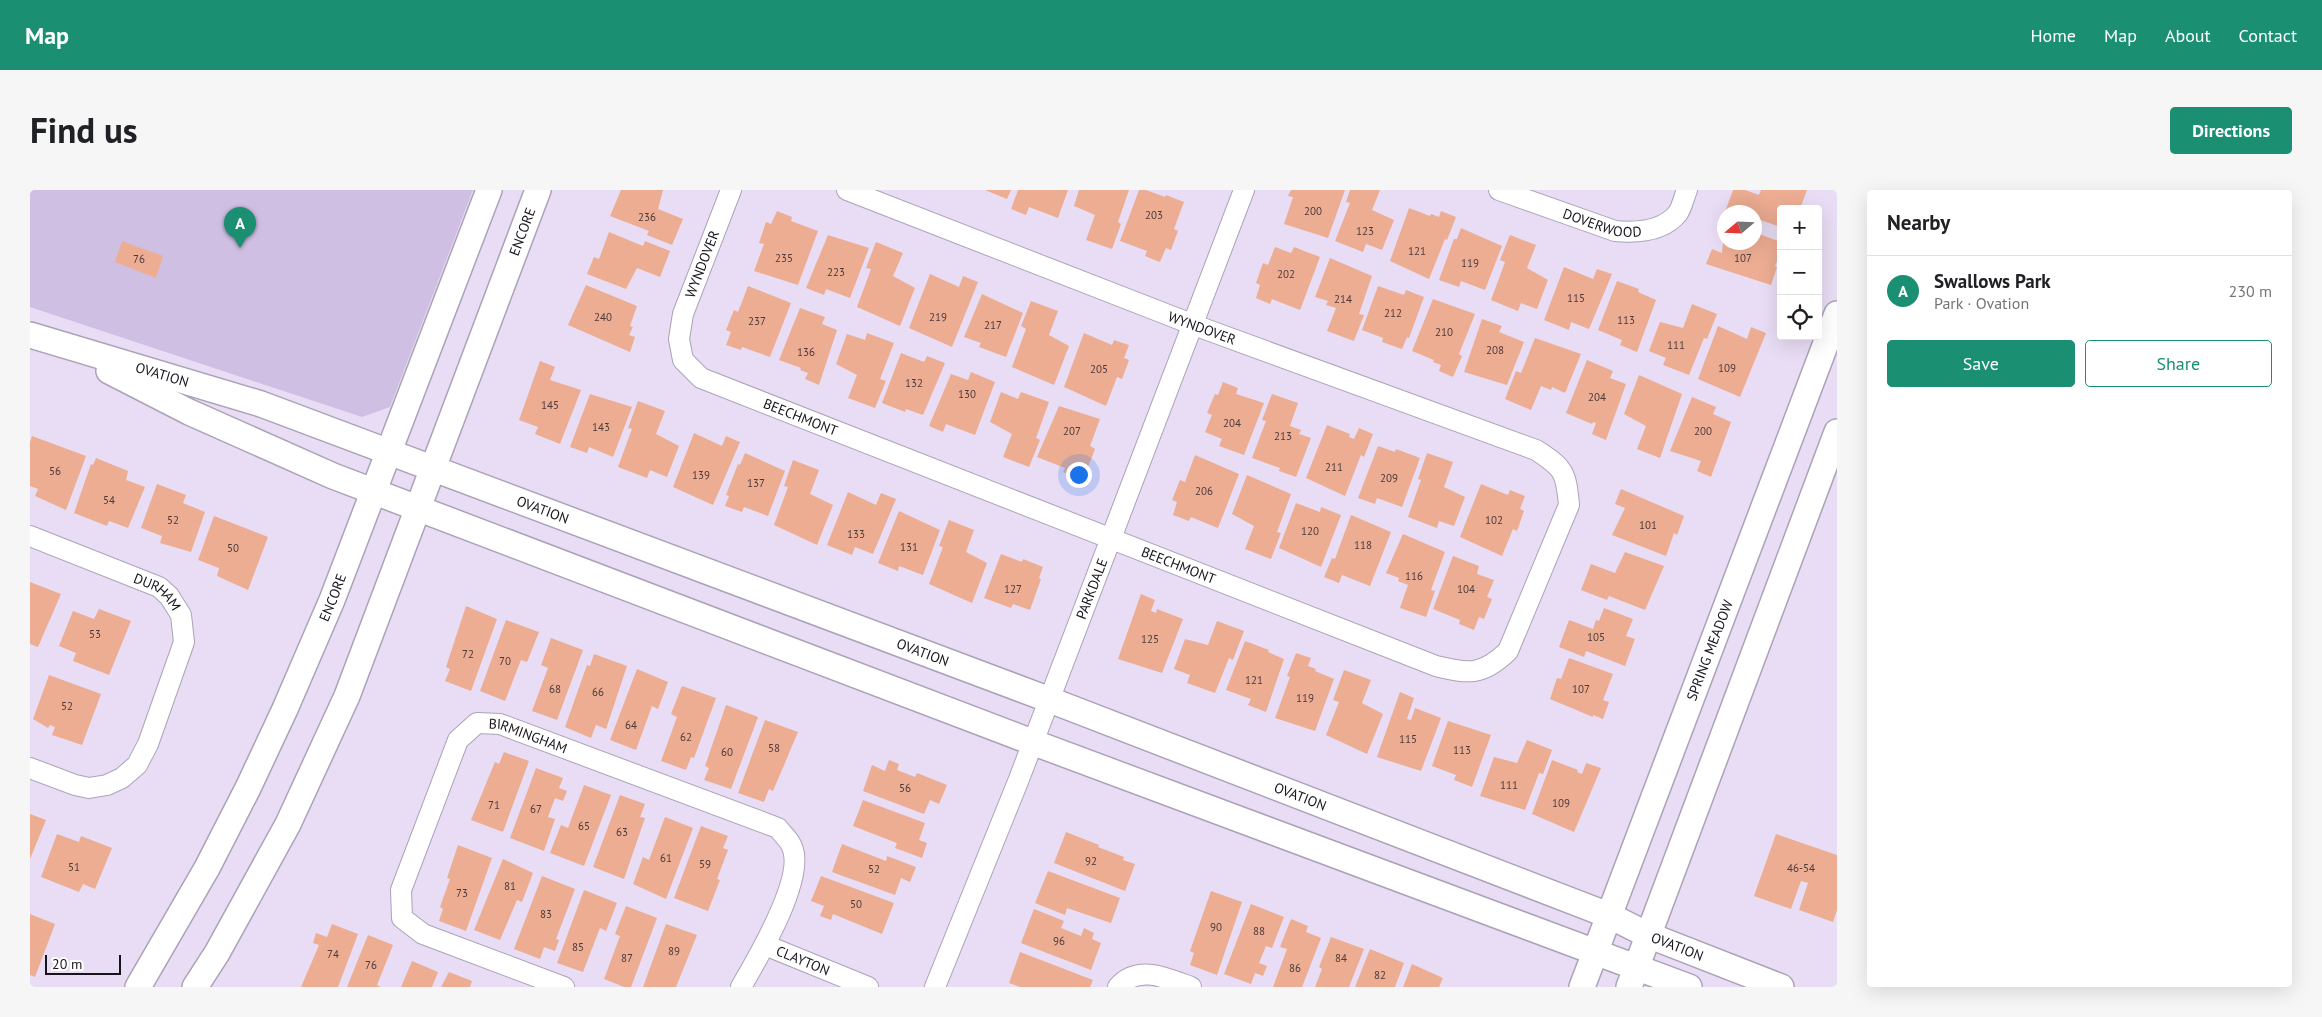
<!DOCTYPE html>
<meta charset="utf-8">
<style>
:root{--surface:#fff;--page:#f6f6f6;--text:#202124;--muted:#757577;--line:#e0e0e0;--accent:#1a8f72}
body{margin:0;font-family:"PT Sans",sans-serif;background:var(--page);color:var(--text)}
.controls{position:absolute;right:15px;top:15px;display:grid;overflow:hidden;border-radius:5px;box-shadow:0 5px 20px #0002}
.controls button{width:45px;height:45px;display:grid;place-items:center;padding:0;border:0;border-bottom:1px solid var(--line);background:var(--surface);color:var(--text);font:25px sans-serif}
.compass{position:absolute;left:1687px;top:15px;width:45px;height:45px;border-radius:50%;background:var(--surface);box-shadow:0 5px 20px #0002;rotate:251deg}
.scale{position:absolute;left:15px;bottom:12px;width:76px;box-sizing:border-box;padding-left:5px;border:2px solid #18141c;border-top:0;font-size:14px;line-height:18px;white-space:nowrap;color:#18141c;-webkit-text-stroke:4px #fff;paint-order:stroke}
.you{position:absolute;left:1048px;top:284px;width:18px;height:18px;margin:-12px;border:4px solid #fff;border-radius:50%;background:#1a73e8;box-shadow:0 0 0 8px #1a73e833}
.badge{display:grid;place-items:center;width:32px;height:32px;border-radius:50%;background:var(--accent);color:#fff;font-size:16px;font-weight:700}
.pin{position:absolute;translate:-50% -41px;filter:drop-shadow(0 1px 2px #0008)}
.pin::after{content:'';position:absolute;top:26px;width:18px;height:15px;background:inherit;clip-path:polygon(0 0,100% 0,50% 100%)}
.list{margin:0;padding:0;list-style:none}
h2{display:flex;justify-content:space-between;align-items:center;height:65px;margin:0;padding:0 20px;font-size:21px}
h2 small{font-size:16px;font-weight:400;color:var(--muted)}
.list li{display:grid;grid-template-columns:32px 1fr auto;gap:15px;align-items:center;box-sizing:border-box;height:70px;padding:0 20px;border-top:1px solid var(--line)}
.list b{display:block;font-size:19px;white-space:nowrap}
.list p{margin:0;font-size:16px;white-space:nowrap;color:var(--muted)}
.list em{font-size:16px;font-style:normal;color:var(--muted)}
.actions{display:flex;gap:10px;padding:15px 20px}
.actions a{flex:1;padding:11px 0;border:1px solid var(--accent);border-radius:5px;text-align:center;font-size:18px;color:var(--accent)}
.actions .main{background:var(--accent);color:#fff}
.icon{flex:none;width:28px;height:28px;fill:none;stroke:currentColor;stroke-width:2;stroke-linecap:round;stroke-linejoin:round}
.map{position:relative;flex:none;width:1807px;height:797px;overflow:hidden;border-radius:5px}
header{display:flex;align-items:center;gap:30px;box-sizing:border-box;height:70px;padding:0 25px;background:var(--accent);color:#fff}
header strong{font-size:24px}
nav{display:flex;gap:28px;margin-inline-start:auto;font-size:18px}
.intro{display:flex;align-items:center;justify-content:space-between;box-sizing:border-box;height:120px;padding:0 30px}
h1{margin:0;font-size:35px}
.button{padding:12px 22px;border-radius:5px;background:var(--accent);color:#fff;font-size:18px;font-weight:700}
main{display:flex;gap:30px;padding:0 30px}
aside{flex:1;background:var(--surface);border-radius:5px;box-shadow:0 5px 20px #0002}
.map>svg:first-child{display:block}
.green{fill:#cfbfe3}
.building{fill:#ecad93}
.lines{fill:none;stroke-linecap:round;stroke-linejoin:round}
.minor-casing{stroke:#aca2b8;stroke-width:22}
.tertiary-casing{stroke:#aca2b8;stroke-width:28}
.minor{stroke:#fff;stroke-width:20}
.tertiary{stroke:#fff;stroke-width:25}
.labels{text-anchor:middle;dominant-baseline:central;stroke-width:4;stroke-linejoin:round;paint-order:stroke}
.number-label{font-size:11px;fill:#4d3a3a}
.street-label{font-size:14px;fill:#18141c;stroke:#fff}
</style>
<header>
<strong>Map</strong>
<nav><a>Home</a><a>Map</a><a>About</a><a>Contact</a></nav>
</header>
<div class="intro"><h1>Find us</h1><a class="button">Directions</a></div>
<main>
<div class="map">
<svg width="1807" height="797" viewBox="0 0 1807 797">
<rect width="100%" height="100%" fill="#e8ddf4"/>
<path class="green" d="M0,0H443L360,217L332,227L0,117Z"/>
<path class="building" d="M591,0H633L628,19L653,29L642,55L617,45L619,41L580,26Z
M955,0H981L977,9Z
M988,0H1038L1028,28L999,17L996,25L981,19Z
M1049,0H1099L1088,32L1091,34L1082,59L1056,50L1065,25L1044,16Z
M1109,0H1116L1135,7L1136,5L1154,12L1144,39L1148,41L1141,60L1136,58L1130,72L1115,66L1117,61L1090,51Z
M1261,0H1315L1298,48L1254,34L1263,7L1258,6Z
M1320,0H1350L1342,20L1364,30L1352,60L1336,54L1333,62L1305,51L1320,13L1316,12Z
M1703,0H1715L1729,5L1731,0H1777L1771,16H1768L1767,19H1751V37L1724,28V22H1695Z
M1379,18L1400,26L1401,24L1409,27L1411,21L1426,27L1417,50L1415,49L1399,89L1360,71Z
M747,21L762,27L761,31L788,41L768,95L724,81L734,54L729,53L736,32L741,34Z
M1431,38L1472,56L1455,100L1431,91L1429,97L1409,90L1424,49H1427Z
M579,42L613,56L615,51L640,61L630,87L607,78L596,99L557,84L564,67L569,69Z
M1724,42L1751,52V62L1745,76L1747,77L1741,95L1676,74L1682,59L1692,63L1693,52H1724Z
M798,45L839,58L820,108L796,99L794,105L776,98Z
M1480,45L1506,55L1497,78L1518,90L1507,119L1491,113L1488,121L1461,110L1475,72L1470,70Z
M92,51L133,66L126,88L85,72Z
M846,52L873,63L863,86L885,98L870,136L827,117L841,79L836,78Z
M1245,57L1261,63L1264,57L1290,67L1270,120L1242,109L1240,114L1226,108L1230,95L1226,93L1233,73L1238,75Z
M1300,68L1342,86L1329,124L1334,125L1324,151L1297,141L1306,118L1296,115L1298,111L1285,107Z
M1534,77L1563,89L1567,79L1582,84L1559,139L1541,132L1539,140L1514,130Z
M900,84L929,97L933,86L948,92L922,157L879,138Z
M1587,91L1609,99L1608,102L1626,110L1607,162L1590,155L1592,150L1568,140Z
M556,95L607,116L600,136L603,137L599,145L605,147L600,162L538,135Z
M718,96L761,113L740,167L712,157L711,160L696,155L701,142L696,140L704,120L708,122Z
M1348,96L1374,105L1376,100L1394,107L1379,148L1377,147L1372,159L1352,152L1353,148L1332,140Z
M952,104L993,123L976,167L949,157L951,153L934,147Z
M1403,109L1445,124L1429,164L1432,166L1423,187L1409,181L1411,175L1403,172L1404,170L1382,161Z
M1001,111L1028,121L1019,145L1039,156L1024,195L982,177L996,139L991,136Z
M1662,114L1687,124L1677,149L1674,148L1659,185L1633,175L1636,168L1619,161L1630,132L1653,138Z
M770,118L795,127L792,134L807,140L789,195L775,189L778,183L770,180L771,178L749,170Z
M1452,129L1472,136L1469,142L1494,152L1477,195L1434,182Z
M1688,136L1717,149L1721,137L1736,143L1710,207L1668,189Z
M837,143L864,153L850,189L856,191L845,218L818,208L827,185L806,174L817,144L835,150Z
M1054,143L1082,155L1084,150L1099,155L1094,168L1099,170L1092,189L1087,187L1076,216L1034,197Z
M1505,148L1551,164L1535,203L1522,197L1521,200L1511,196L1501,220L1475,209L1486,181L1491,183Z
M871,163L894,172L897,166L915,173L893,225L876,219L875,222L852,213Z
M1557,170L1583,181L1580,188L1596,194L1576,250L1562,244L1566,233L1563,232L1562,234L1536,223Z
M510,171L525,177L520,190L551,200L530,254L505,244L508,237L489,230Z
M941,182L965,192L945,245L916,234L913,242L899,236L921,184L938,190Z
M1609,185L1652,204L1630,268L1607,259L1616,236L1594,224Z
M1193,192L1208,198L1206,204L1234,213L1214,265L1189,256L1192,249L1175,242L1182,225L1177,223L1185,204L1188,205Z
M971,202L988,209L991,202L1019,212L1006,248L1010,250L999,277L973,267L982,244L960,232Z
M560,204L602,217L583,267L559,257L557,263L540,257Z
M1242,204L1268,213L1260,236L1271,240L1269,244L1281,248L1266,287L1249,281L1250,278L1222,268L1236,231L1232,230Z
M1662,207L1686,217L1683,224L1701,232L1681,287L1667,281L1671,271L1640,261Z
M608,211L635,221L626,244L649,256L637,287L620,280L617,288L588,277L602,239L598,238Z
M1029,216L1070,229L1060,256L1065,259L1058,277L1052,276L1048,288L1033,282L1035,278L1007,267Z
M1297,235L1320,244L1319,247L1324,249L1329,238L1343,244L1334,267L1331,265L1315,306L1276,288Z
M664,243L692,256L696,246L710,252L683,315L643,297Z
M2,246L56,266L36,320L5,306L8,299L0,296V252Z
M1348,256L1365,262L1366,259L1390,268L1372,317L1347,308L1345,314L1328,308Z
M715,263L755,281L738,326L714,317L712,322L695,316L699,306L696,305L708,274L710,275Z
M1397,263L1423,272L1414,297L1435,307L1424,336L1409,331L1407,338L1378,327L1391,290L1388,289Z
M1165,265L1209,284L1188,338L1161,327L1159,331L1143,325L1147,312L1142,310L1150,290L1155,292Z
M66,268L98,281L96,290L115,297L98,338L79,331L77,336L44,323L61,274L63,275Z
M763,270L789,280L780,304L803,315L787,355L744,335L758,297L754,296Z
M1217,285L1261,304L1247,342L1251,343L1241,369L1215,359L1224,336L1202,324Z
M127,294L156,305L153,313L175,322L161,362L130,353L132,346L111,338Z
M1451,294L1478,305L1480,300L1495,306L1490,319L1494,321L1487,341L1483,339L1472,366L1430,347Z
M1591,299L1654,326L1647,345L1644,343L1636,366L1582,345L1595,318L1585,314Z
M818,302L846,315L851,303L866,309L843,364L825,357L822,365L797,355Z
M1266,313L1290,322L1291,317L1311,325L1291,377L1249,358Z
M869,321L910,340L893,385L869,376L868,381L848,373Z
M1321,325L1361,342L1340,396L1312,385L1309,393L1294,387L1302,368L1305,369Z
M184,326L238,347L218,400L187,386L189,378L168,370Z
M919,330L944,340L936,362L957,373L942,413L899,394L913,357L909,356Z
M1373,344L1415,362L1401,400L1405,401L1396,427L1370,418L1378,395L1368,391L1369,388L1356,383Z
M1595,362L1634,376L1615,420L1579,406L1577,410L1551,400L1561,374L1585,383Z
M971,364L992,372L993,369L1013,377L1009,388L1011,389L1000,420L983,414L981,418L954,408Z
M1423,366L1449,376L1447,384L1464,390L1457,407L1462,409L1454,429L1449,427L1444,440L1429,434L1430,430L1403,419Z
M0,392L31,404L8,457L0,454Z
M1111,404L1125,410L1121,421L1126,423L1127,419L1153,429L1132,483L1088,469Z
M436,416L467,429L441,501L415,491L420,479L416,477Z
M1574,418L1603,429L1596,446L1605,449L1595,476L1556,461L1554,467L1529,457L1539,430L1563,439L1566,430L1569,431Z
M69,419L101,431L79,485L43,471L46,463L29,456L43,421L64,429Z
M476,430L509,442L497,472L491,470L475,511L450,501Z
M1187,431L1214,441L1203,470L1199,468L1185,503L1157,493L1160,485L1144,479L1155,449L1178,455Z
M521,448L553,460L527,530L502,521L518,478L511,475Z
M1215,451L1239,460L1238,462L1254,469L1236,522L1218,515L1221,509L1196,500Z
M1266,463L1281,468L1278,476L1286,479L1285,481L1304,489L1285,541L1245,528L1260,487L1257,486Z
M564,464L597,476L576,539L566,535L561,548L535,537L557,475L560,476Z
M1539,468L1583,484L1573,510L1579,512L1573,529L1563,525V527L1520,509L1527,488L1531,489Z
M607,479L638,492L628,519L622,516L606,560L580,550Z
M1314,480L1341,490L1332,513L1353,524L1337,564L1296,545L1309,512L1303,510Z
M19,485L71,504L52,555L22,545L25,537L20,535L18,538L3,529Z
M652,496L686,508L664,568L661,567L656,580L631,571L647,527L641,524Z
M1370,502L1384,508L1377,529L1381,530L1385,518L1411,528L1391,581L1347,567Z
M696,515L728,527L701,599L674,590L679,578L675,576Z
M735,530L768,542L743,601L739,599L734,612L708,603Z
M1418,531L1461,545L1442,597L1424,590L1426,585L1402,576Z
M1497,550L1522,560L1513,584L1509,583L1495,620L1450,606L1464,567L1487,573Z
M474,562L499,571L473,642L441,630L465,572L469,574Z
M859,570L869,574L867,580L885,587L887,583L917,595L909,614L900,610L894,624L833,601L842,575L855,581Z
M1522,570L1548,580L1547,582L1552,584L1556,573L1571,578L1544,642L1502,624Z
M506,578L533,588L529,598L537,601L533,611L525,608L518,627L525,629L514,661L480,648Z
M554,595L581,605L554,676L520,663L531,635L538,638Z
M590,605L615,614L610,627L615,628L594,689L563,677Z
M833,610L895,633L889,650L897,653L892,668L865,658L867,653L823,636Z
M0,624L16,630L0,669Z
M635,627L663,638L636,709L603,694L613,667L619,670Z
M671,636L698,646L693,658L698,660L687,689L690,690L678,721L644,708Z
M1036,642L1069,655L1068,657L1094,667L1093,670L1105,674L1095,701L1024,673Z
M27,644L49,652L51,646L82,658L65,699L53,694L49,702L11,687Z
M1746,644L1807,665V720L1803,732L1769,720L1778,693L1771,691L1761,719L1724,706Z
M812,654L856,671L857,666L886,677L880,692L871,688L865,705L802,682Z
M428,655L462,668L436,741L409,731L413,719L410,717L420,689L417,688Z
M473,669L503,683L492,712L487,710L470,750L444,740Z
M1018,681L1090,708L1081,733L1037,718L1035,725L1005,713Z
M512,686L545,699L526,749L529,750L525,761L514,757L510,769L484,759Z
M791,686L864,713L852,744L803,724L801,730L790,726L794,716L781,711Z
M554,700L587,713L576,741L570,738L553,782L527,773Z
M1181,701L1212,712L1187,785L1160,775L1164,763L1160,761Z
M1221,714L1254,727L1242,758L1236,756L1229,773L1237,776L1233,786L1225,783L1221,794L1194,784Z
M596,716L627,728L601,797H594L574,789L590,746L585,744Z
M1004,719L1034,731L1031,738L1051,746L1054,738L1064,743L1062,749L1071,753L1061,780L991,753Z
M0,724L25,734L5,787L0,785Z
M1261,729L1278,736L1276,742L1291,748L1272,797H1243L1257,759L1250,757Z
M302,734L328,744L308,797H271L289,755L283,753L286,743L297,747Z
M636,734L667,745L646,797H613Z
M338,745L363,755L347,795L351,797H317Z
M1301,747L1334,759L1319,797H1285L1292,779L1289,777Z
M1340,759L1374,773L1365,797H1325Z
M990,762L1063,790L1060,797H990L979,793Z
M382,771L408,782L402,797H371Z
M1382,774L1413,788L1409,797H1373Z
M419,782L442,791L440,797H411Z"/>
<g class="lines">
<g class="minor-casing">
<g id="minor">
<path id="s1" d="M701,0L653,124L649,149L653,170L671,188L1406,476C1439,484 1452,486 1478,461L1539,315C1536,282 1534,278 1506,260L1164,135L817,0"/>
<path id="s2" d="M1469,0L1585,41C1607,43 1633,42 1648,23C1652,17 1654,7 1657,0"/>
<path id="s3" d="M0,346L129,397L139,406L151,425L154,452L118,554L107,575L92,588L77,595L59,598L45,595L0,578"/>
<path id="s4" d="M735,755L838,797"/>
<path id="s5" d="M534,797L393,744L372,728L371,700L428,550L447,533L470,534L748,638C752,644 760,650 762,657C776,688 727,769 711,797"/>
<path id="s6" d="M905,797L989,589L1214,0"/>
<path d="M1088,797C1108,774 1137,788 1161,797"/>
</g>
</g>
<g class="tertiary-casing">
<g id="tertiary">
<path id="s7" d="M0,145L231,214L1020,510L1578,725L1618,745L1751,797"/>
<path d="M79,181L159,222L303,286L1002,552L1659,797"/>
<path id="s8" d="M108,797L177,678L218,598L255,519L302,410L459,0"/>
<path id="s9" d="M165,797L187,763L258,634L317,506L508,0"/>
<path id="s10" d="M1552,797L1807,124"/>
<path d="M1599,797L1807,242"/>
</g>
</g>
<use href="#minor" class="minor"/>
<use href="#tertiary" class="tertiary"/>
</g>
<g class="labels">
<g class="number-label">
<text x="1283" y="21">200</text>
<text x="1124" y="25">203</text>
<text x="617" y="27">236</text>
<text x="1335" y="41">123</text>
<text x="1387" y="61">121</text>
<text x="754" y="68">235</text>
<text x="1713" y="68">107</text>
<text x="109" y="69">76</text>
<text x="1440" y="73">119</text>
<text x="806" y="82">223</text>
<text x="1256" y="84">202</text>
<text x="1546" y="108">115</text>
<text x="1313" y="109">214</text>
<text x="1363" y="123">212</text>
<text x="573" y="127">240</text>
<text x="908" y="127">219</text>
<text x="1596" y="130">113</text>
<text x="727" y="131">237</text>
<text x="963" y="135">217</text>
<text x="1414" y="142">210</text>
<text x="1646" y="155">111</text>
<text x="1465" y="160">208</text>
<text x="776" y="162">136</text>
<text x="1697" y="178">109</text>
<text x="1069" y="179">205</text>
<text x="884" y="193">132</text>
<text x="937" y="204">130</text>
<text x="1567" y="207">204</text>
<text x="520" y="215">145</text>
<text x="1202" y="233">204</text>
<text x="571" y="237">143</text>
<text x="1042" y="241">207</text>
<text x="1673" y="241">200</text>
<text x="1253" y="246">213</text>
<text x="1304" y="277">211</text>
<text x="25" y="281">56</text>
<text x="671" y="285">139</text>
<text x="1359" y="288">209</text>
<text x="726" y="293">137</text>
<text x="1174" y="301">206</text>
<text x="79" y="310">54</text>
<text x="143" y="330">52</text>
<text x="1464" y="330">102</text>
<text x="1618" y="335">101</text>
<text x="1280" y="341">120</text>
<text x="826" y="344">133</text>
<text x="1333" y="355">118</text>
<text x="879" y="357">131</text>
<text x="203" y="358">50</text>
<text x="1384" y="386">116</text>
<text x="983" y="399">127</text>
<text x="1436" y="399">104</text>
<text x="65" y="444">53</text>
<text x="1566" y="447">105</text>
<text x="1120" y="449">125</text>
<text x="438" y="464">72</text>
<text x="475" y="471">70</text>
<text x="1224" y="490">121</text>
<text x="525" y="499">68</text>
<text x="1551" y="499">107</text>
<text x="568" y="502">66</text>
<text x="1275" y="508">119</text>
<text x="37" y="516">52</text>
<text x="601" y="535">64</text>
<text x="656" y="547">62</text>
<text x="1378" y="549">115</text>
<text x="744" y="558">58</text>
<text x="1432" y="560">113</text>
<text x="697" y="562">60</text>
<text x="1479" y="595">111</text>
<text x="875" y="598">56</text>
<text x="1531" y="613">109</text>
<text x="464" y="615">71</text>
<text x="506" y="619">67</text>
<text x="554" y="636">65</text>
<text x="592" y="642">63</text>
<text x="636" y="668">61</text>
<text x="1061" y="671">92</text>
<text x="675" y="674">59</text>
<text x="44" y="677">51</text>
<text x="1771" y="678">46-54</text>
<text x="844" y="679">52</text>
<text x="480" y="696">81</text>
<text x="432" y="703">73</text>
<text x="826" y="714">50</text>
<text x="516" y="724">83</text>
<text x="1186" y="737">90</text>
<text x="1229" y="741">88</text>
<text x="1029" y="751">96</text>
<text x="548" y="757">85</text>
<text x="644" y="761">89</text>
<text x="303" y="764">74</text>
<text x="597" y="768">87</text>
<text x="1311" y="768">84</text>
<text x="341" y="775">76</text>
<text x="1265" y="778">86</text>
<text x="1350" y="785">82</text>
</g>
<g class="street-label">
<text stroke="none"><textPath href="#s2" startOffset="109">DOVERWOOD</textPath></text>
<text stroke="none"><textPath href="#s9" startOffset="825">ENCORE</textPath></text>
<text transform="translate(672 74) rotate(-69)">WYNDOVER</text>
<text transform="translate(1172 138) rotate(20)">WYNDOVER</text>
<text stroke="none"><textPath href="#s7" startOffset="138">OVATION</textPath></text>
<text stroke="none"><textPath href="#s1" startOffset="312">BEECHMONT</textPath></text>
<text stroke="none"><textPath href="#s7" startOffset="542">OVATION</textPath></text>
<text stroke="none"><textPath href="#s1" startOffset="718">BEECHMONT</textPath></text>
<text stroke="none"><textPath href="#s6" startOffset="428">PARKDALE</textPath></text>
<text stroke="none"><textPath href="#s3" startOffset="140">DURHAM</textPath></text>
<text stroke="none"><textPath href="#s8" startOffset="436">ENCORE</textPath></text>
<text stroke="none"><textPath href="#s10" startOffset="360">SPRING MEADOW</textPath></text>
<text stroke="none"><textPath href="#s7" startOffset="948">OVATION</textPath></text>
<text stroke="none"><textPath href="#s5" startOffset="444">BIRMINGHAM</textPath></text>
<text stroke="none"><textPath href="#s7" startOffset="1352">OVATION</textPath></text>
<text stroke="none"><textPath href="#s7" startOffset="1758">OVATION</textPath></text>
<text stroke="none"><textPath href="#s4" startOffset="41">CLAYTON</textPath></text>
</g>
</g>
</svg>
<div class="controls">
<button>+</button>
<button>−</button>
<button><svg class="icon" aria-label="locate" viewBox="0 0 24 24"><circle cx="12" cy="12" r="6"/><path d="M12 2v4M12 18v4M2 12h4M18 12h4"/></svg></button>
</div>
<svg class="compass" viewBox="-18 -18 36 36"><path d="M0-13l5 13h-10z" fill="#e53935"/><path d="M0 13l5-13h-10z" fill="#757577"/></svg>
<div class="scale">20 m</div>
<div class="you"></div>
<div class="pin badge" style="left:210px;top:58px">A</div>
</div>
<aside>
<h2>Nearby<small></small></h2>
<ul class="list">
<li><span class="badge">A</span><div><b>Swallows Park</b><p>Park · Ovation</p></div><em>230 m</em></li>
</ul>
<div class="actions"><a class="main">Save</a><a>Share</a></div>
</aside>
</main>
